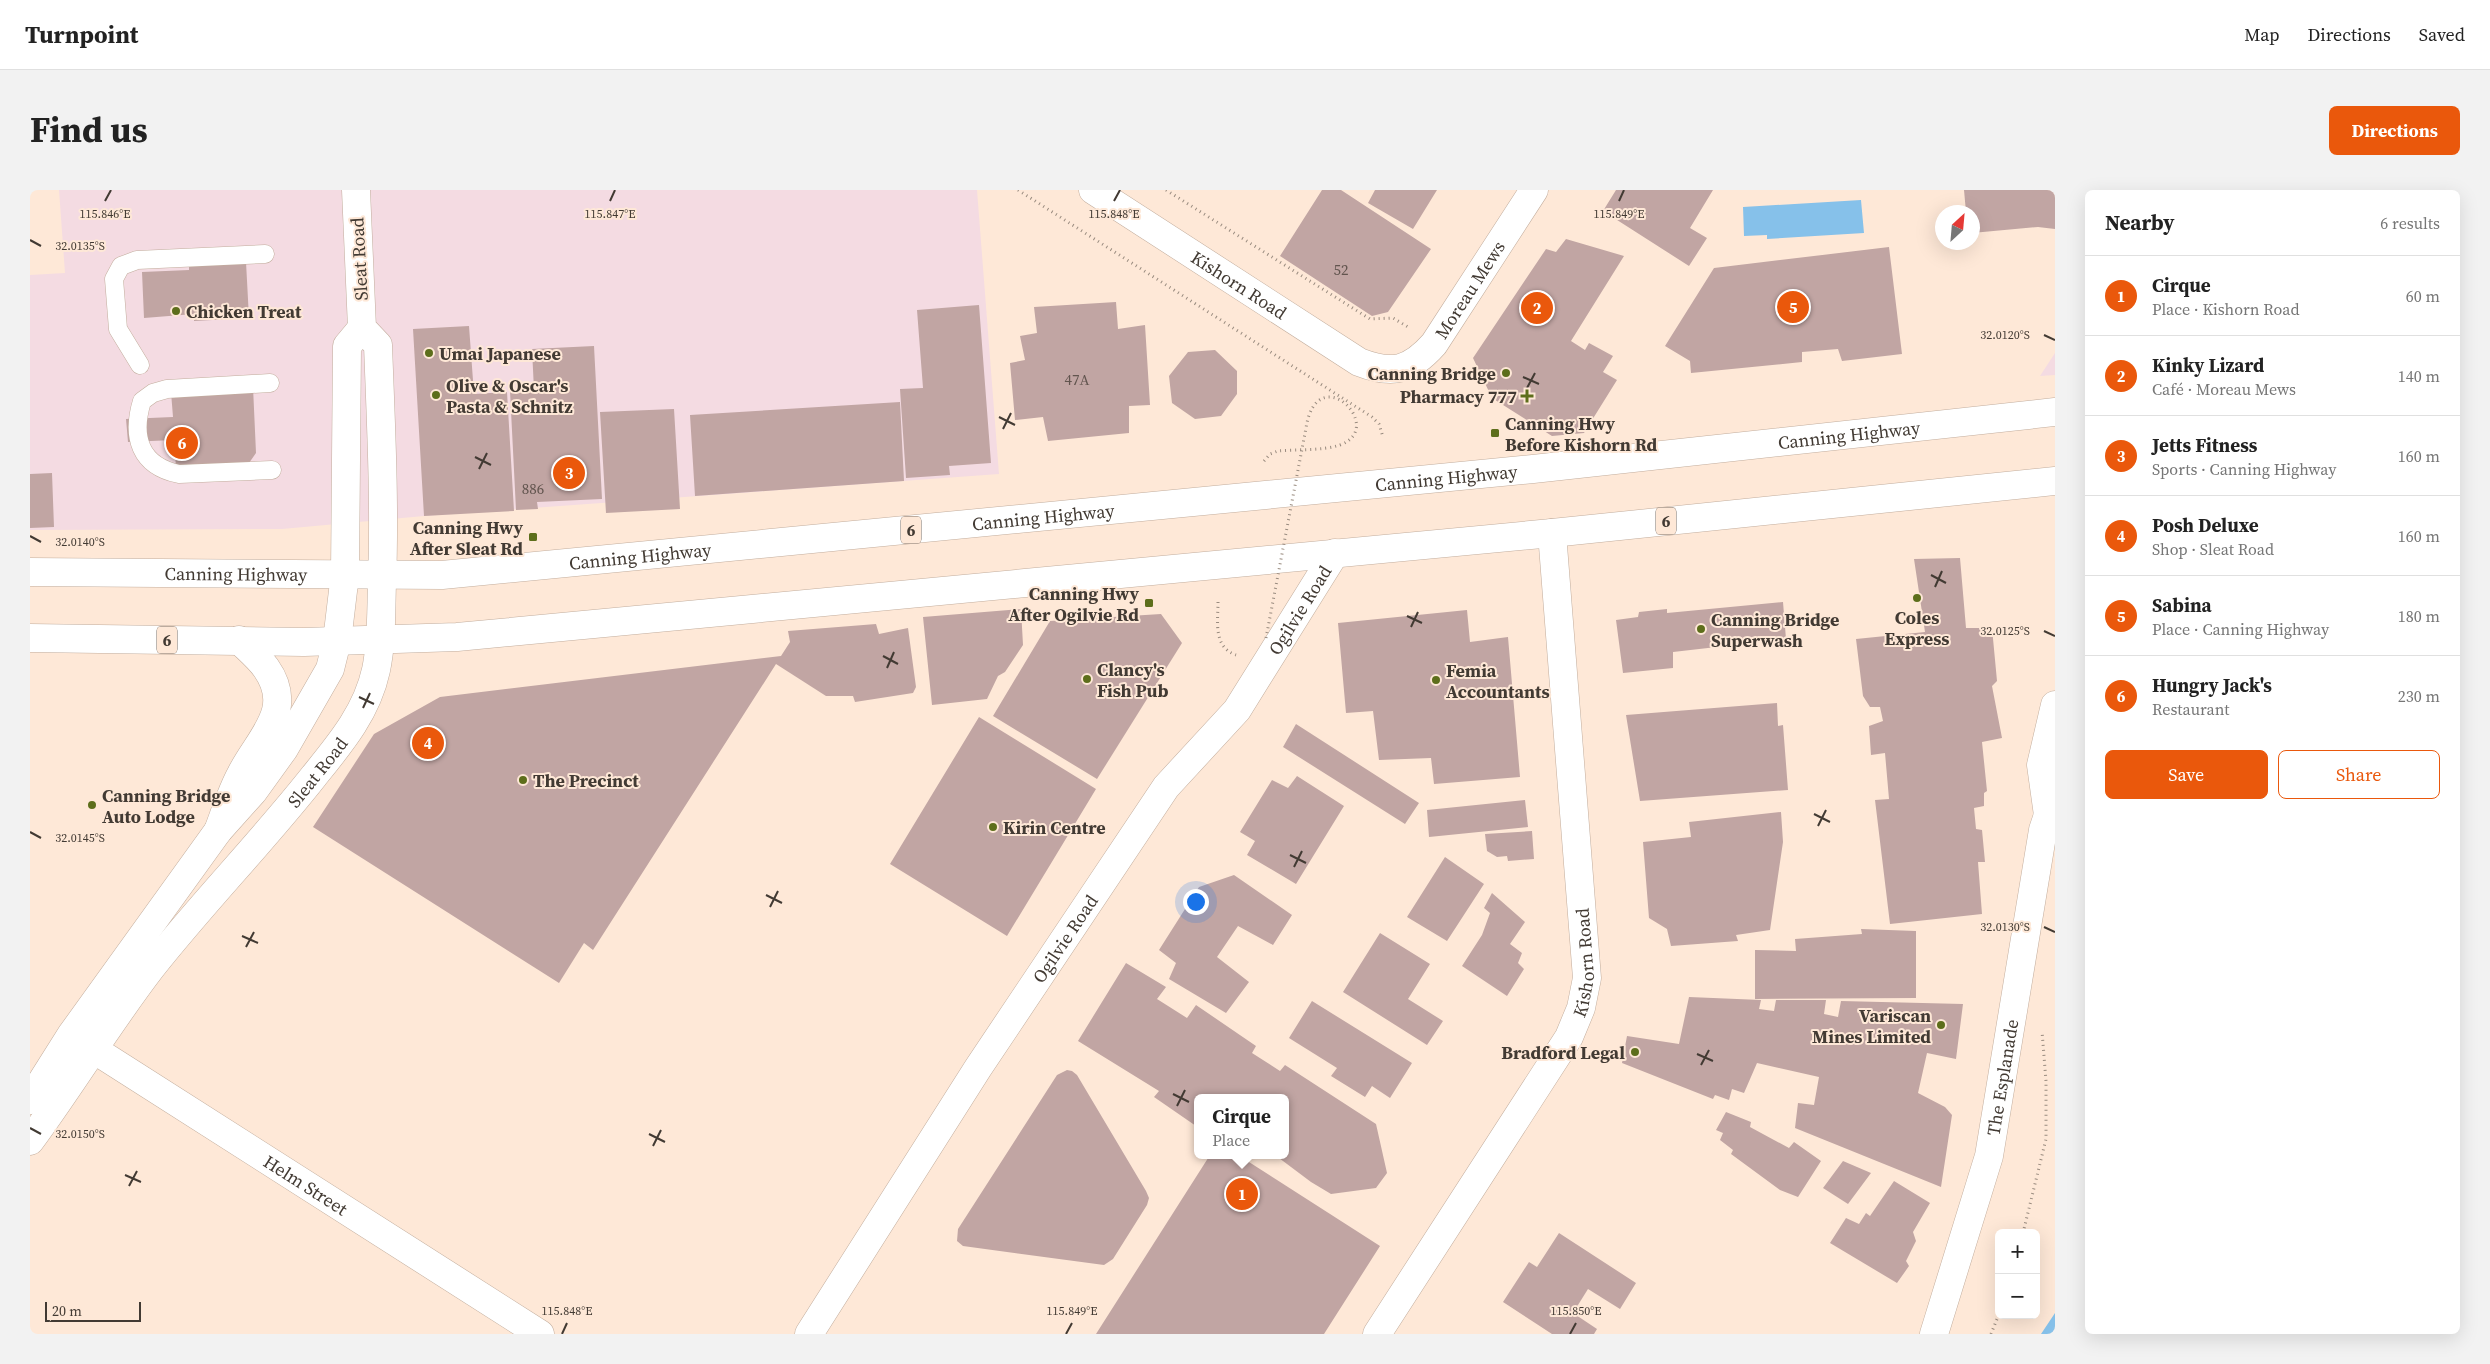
<!DOCTYPE html>
<meta charset="utf-8">
<style>
:root{--surface:#fff;--page:#f2f2f2;--text:#222;--muted:#767676;--line:#e0e0e0;--accent:#ea580c}
body{margin:0;font-family:"Source Serif 4",serif;background:var(--page);color:var(--text)}
.controls{position:absolute;right:15px;bottom:15px;display:grid;overflow:hidden;border-radius:8px;box-shadow:0 5px 20px #0002}
.controls button{width:45px;height:45px;display:grid;place-items:center;padding:0;border:0;border-bottom:1px solid var(--line);background:var(--surface);color:var(--text);font:25px sans-serif}
.compass{position:absolute;left:1905px;top:15px;width:45px;height:45px;border-radius:50%;background:var(--surface);box-shadow:0 5px 20px #0002;rotate:26deg}
.scale{position:absolute;left:15px;bottom:12px;width:96px;box-sizing:border-box;padding-left:5px;border:2px solid #423a33;border-top:0;font-size:14px;line-height:18px;white-space:nowrap;color:#423a33;-webkit-text-stroke:4px #fee8d7;paint-order:stroke}
.you{position:absolute;left:1165px;top:711px;width:18px;height:18px;margin:-12px;border:4px solid #fff;border-radius:50%;background:#1a73e8;box-shadow:0 0 0 8px #1a73e833}
.badge{display:grid;place-items:center;width:32px;height:32px;border-radius:50%;background:var(--accent);color:#fff;font-size:16px;font-weight:700}
.pin{position:absolute;translate:-50% -50%;border:2px solid #fff;box-shadow:0 1px 5px #0006}
.popup{position:absolute;left:1164px;top:904px;width:95px;height:65px;box-sizing:border-box;display:grid;place-content:center;border-radius:8px;background:var(--surface);filter:drop-shadow(0 1px 4px #0005);font-size:16px;white-space:nowrap;color:var(--muted)}
.popup b{font-size:19px;color:var(--text)}
.popup::after{content:'';position:absolute;left:50%;top:100%;margin-left:-10px;border:10px solid transparent;border-top-color:var(--surface)}
.list{margin:0;padding:0;list-style:none}
h2{display:flex;justify-content:space-between;align-items:center;height:65px;margin:0;padding:0 20px;font-size:21px}
h2 small{font-size:16px;font-weight:400;color:var(--muted)}
.list li{display:grid;grid-template-columns:32px 1fr auto;gap:15px;align-items:center;box-sizing:border-box;height:80px;padding:0 20px;border-top:1px solid var(--line)}
.list b{display:block;font-size:19px;white-space:nowrap}
.list p{margin:0;font-size:16px;white-space:nowrap;color:var(--muted)}
.list em{font-size:16px;font-style:normal;color:var(--muted)}
.actions{display:flex;gap:10px;padding:15px 20px}
.actions a{flex:1;padding:11px 0;border:1px solid var(--accent);border-radius:8px;text-align:center;font-size:18px;color:var(--accent)}
.actions .main{background:var(--accent);color:#fff}
.map{position:relative;flex:none;width:2025px;height:1144px;overflow:hidden;border-radius:8px}
header{display:flex;align-items:center;gap:30px;box-sizing:border-box;height:70px;padding:0 25px;background:var(--surface);border-bottom:1px solid var(--line)}
header strong{font-size:24px}
nav{display:flex;gap:28px;margin-inline-start:auto;font-size:18px}
.intro{display:flex;align-items:center;justify-content:space-between;box-sizing:border-box;height:120px;padding:0 30px}
h1{margin:0;font-size:35px}
.button{padding:12px 22px;border-radius:8px;background:var(--accent);color:#fff;font-size:18px;font-weight:700}
main{display:flex;gap:30px;padding:0 30px}
aside{flex:1;background:var(--surface);border-radius:8px;box-shadow:0 5px 20px #0002}
.map>svg:first-child{display:block}
.commercial{fill:#f4dbe2}
.water{fill:#86c1ea}
.building{fill:#c1a5a3}
.lines{fill:none;stroke-linecap:round;stroke-linejoin:round}
.lane-casing{stroke:#c2ad9d;stroke-width:19}
.street-casing{stroke:#c2ad9d;stroke-width:29}
.secondary-casing{stroke:#c2ad9d;stroke-width:29}
.highway-casing{stroke:#c2ad9d;stroke-width:29}
.path{stroke:#998b7f;stroke-width:3;stroke-dasharray:1 4;stroke-linecap:butt}
.lane{stroke:#fff;stroke-width:18}
.street{stroke:#fff;stroke-width:28}
.secondary{stroke:#fff;stroke-width:28}
.highway{stroke:#fff;stroke-width:28}
.path-bridge{stroke:#998b7f;stroke-width:3;stroke-dasharray:1 4;stroke-linecap:butt}
.ticks{fill:none;stroke:#423a33;stroke-width:2}
.poi-dot{fill:#5d6e1b;stroke:#fee8d7;stroke-width:2}
.labels{text-anchor:middle;dominant-baseline:central;stroke-width:4;stroke-linejoin:round;paint-order:stroke}
.number-label{font-size:15px;fill:#62554f}
.shield{fill:#fee8d7;stroke:#7a6e64;stroke-width:1}
.shield-label{font-size:16px;font-weight:bold;fill:#423a33}
.street-label{font-size:18px;fill:#423a33;stroke:#fee8d7}
.poi-label{font-size:18px;font-weight:bold;fill:#423a33;stroke:#fee8d7;text-anchor:start}
.ticks-label{font-size:12px;text-anchor:middle;fill:#423a33;stroke:#fee8d7;stroke-width:4;stroke-linejoin:round;paint-order:stroke}
</style>
<header>
<strong>Turnpoint</strong>
<nav><a>Map</a><a>Directions</a><a>Saved</a></nav>
</header>
<div class="intro"><h1>Find us</h1><a class="button">Directions</a></div>
<main>
<div class="map">
<svg width="2025" height="1144" viewBox="0 0 2025 1144">
<rect width="100%" height="100%" fill="#fee8d7"/>
<path class="commercial" d="M29,0H947L969,284L394,326L252,339L0,340V85L35,83Z
M2025,163V185L2010,186Z"/>
<path class="water" d="M1831,10L1834,43L1737,49V45L1714,46L1713,17Z
M2025,1123V1144H2011Z"/>
<path class="building" d="M1292,0H1311L1401,59L1358,122L1342,126L1250,66Z
M1345,0H1407L1383,39L1338,13Z
M1586,0H1683L1660,38L1677,48L1659,76L1573,21Z
M1934,0H2025V39L2008,37L1942,43V22H1936Z
M1536,49L1594,66L1541,151L1555,160L1559,153L1583,166L1573,182L1587,190L1554,243L1522,246L1462,208L1443,168L1516,59L1526,62Z
M1859,57L1872,164L1812,171L1808,159L1772,162V172L1661,183L1660,171L1635,156L1684,78Z
M216,72L219,128L164,131V124L114,128L112,82L159,80V74Z
M1086,112L1088,139L1115,135L1120,215L1099,216V243L1018,251L1013,227L985,230L980,173L995,170L990,146L1007,143L1004,117Z
M949,115L961,273L919,276L920,285L876,288L870,199L893,198L887,120Z
M439,136L444,204L477,202L484,321L394,326L383,139Z
M564,156L572,309L507,312L508,319L486,320L480,201L504,200L502,159Z
M1185,160L1207,181V204L1191,226L1165,229L1142,213L1139,186L1158,162Z
M223,197L226,263L219,273L146,277L144,250L98,252L96,229L143,227L141,202Z
M870,212L874,291L665,306L660,225Z
M644,219L650,319L576,323L570,222Z
M22,283L24,337L0,338V284Z
M1930,368L1936,438H1962L1967,491L1962,496L1972,548L1952,552L1957,601L1954,603V616L1944,618L1946,639L1952,640L1955,672H1948L1952,724L1860,734L1845,610L1859,609L1855,563L1841,565L1839,536L1853,531L1850,517H1840L1833,506L1826,449L1895,442L1884,369Z
M1753,412L1756,449L1643,462V478L1593,483L1586,430L1608,427L1609,422L1637,419V423Z
M991,419L993,455L975,482L968,486L957,509L902,515L893,427Z
M1437,420L1440,452L1478,447L1490,587L1404,594L1401,568L1349,570L1343,521L1316,523L1308,433Z
M1131,424L1152,453L1067,589L963,526L1020,431Z
M846,434L849,444L878,438L886,497L883,503L825,512L823,506H796L746,474L563,760L554,753L529,793L283,637L344,544L410,507L751,466L760,452L758,441Z
M1747,513L1748,536L1753,535L1758,600L1610,611L1596,525Z
M949,527L1066,599L977,746L860,674Z
M1266,534L1389,613L1375,634L1253,557Z
M1267,586L1314,616L1266,694L1217,665L1225,651L1210,642L1242,590L1258,598Z
M1495,610L1498,637L1399,647L1397,620Z
M1751,622L1753,652L1740,740L1706,745L1708,751L1641,756L1637,739L1619,728L1613,652L1661,647L1659,632Z
M1502,641L1504,669L1478,671L1477,666L1467,667L1457,661L1455,644Z
M1415,667L1454,694L1417,751L1377,727Z
M1204,685L1262,725L1243,755L1208,736L1187,767L1219,792L1196,823L1139,789L1146,773L1129,760L1169,697Z
M1462,703L1495,732L1480,754L1492,763L1488,773L1494,779L1477,806L1432,776L1452,745L1460,723L1454,718Z
M1831,739L1886,741V808L1725,809V760L1766,761L1765,749L1832,744Z
M1350,743L1400,774L1378,809L1413,831L1397,855L1313,802Z
M1096,773L1136,797L1127,809L1157,828L1166,815L1226,856L1222,863L1250,881L1255,875L1346,934L1357,983L1346,998L1301,1004L1281,992L1245,965H1256V908H1168L1166,936L1124,907L1129,901L1048,851Z
M1659,807L1731,810L1729,819L1744,821L1746,810H1796L1794,824L1808,827L1811,811L1933,814L1926,869L1897,863L1888,903L1915,917L1922,925L1911,997L1765,938L1768,913L1784,915L1789,887L1727,873L1714,903L1702,899L1699,910L1685,905L1683,909L1592,873L1597,846L1649,854Z
M1282,811L1382,873L1360,908L1342,896L1335,907L1301,886L1307,878L1259,848Z
M1037,880L1042,881L1047,885L1116,1001L1119,1008L1117,1015L1083,1069L1074,1075L933,1056L927,1051L928,1039L1027,885Z
M1696,922L1721,932L1720,937L1759,958L1764,952L1791,971L1768,1007L1750,1000L1701,964L1703,960L1690,950L1693,943L1686,940Z
M1180,965H1208L1350,1056L1294,1144H1066Z
M1813,971L1841,983L1818,1014L1793,998Z
M1864,991L1900,1013L1883,1042L1886,1051L1876,1071L1879,1076L1867,1093L1800,1053L1816,1028L1829,1034L1836,1023L1840,1026Z
M1529,1043L1606,1093L1590,1119L1558,1099L1543,1123L1567,1139L1564,1144H1522L1473,1112L1499,1072L1507,1077Z"/>
<g class="lines">
<g class="lane-casing">
<path id="lane" d="M110,175L88,139L84,89L91,76L107,70L235,64
M240,193L137,199L123,203L112,211C101,247 110,276 149,284L242,280"/>
</g>
<g class="street-casing">
<g id="street">
<path id="s1" d="M1063,0L1329,172C1362,185 1380,181 1404,154L1504,0"/>
<path id="s2" d="M49,850L510,1144"/>
<path d="M0,910L41,845L188,641L223,602L254,559L300,479L307,451L315,384L317,156L332,138"/>
<path id="s3" d="M0,951C42,894 78,834 121,778C173,712 232,652 284,586C310,554 337,522 346,480C352,452 351,422 352,393C355,314 351,235 348,155L332,138L326,0"/>
<path id="s4" d="M779,1144L948,878L1136,597L1207,520L1305,363"/>
<path id="s5" d="M1347,1144L1539,847L1551,818L1557,788L1522,343"/>
</g>
</g>
<g class="secondary-casing">
<g id="secondary">
<path d="M2018,625L2011,575L2025,515"/>
<path id="s6" d="M1904,1144L1959,966L2013,640L2018,625L2025,615"/>
</g>
</g>
<g class="highway-casing">
<g id="highway">
<path id="s7" d="M0,382L412,385L1503,279L2025,222"/>
<path d="M0,448L274,452L427,447L1522,343L2025,291"/>
<path d="M188,641C195,623 201,602 211,584C229,548 266,520 236,478C229,468 218,459 209,450"/>
</g>
</g>
<path class="path" d="M988,0L1342,227L1349,234L1353,247
M1136,0L1340,129L1363,128L1378,137
M1234,271L1240,264L1248,261C1267,259 1292,261 1310,255C1358,238 1287,167 1276,238
M1188,412C1188,432 1183,457 1206,465
M1993,1043L2016,949V891L2012,841
M1961,1144L1969,1124"/>
<use href="#lane" class="lane"/>
<use href="#street" class="street"/>
<use href="#secondary" class="secondary"/>
<use href="#highway" class="highway"/>
<path class="path-bridge" d="M1236,448L1276,238"/>
</g>
<path class="ticks" d="M75,11L81,0M580,11L585,0M1084,11L1090,0M1589,11L1594,0M0,50L11,56M2014,145L2025,150M1493,187L1509,194M1497,198L1505,183M969,227L985,235M973,239L981,223M445,267L461,275M449,279L457,263M0,346L11,352M1901,385L1916,393M1905,397L1912,381M1377,426L1392,433M1381,437L1388,422M2014,441L2025,446M853,466L868,474M857,478L864,462M329,507L344,514M333,518L340,503M1784,624L1800,632M1788,636L1796,620M0,642L11,648M1260,665L1276,673M1264,677L1272,661M736,705L752,713M740,717L748,701M2014,737L2025,742M212,746L228,753M216,757L224,742M1667,864L1683,871M1671,875L1679,860M1143,904L1159,912M1147,916L1155,900M0,938L11,944M619,944L635,952M623,956L631,940M95,985L111,992M99,996L107,981M532,1144L537,1133M1036,1144L1042,1133M1540,1144L1546,1133"/>
<g class="poi-dot">
<circle cx="146" cy="121" r="5"/>
<circle cx="399" cy="163" r="5"/>
<circle cx="1476" cy="183" r="5"/>
<circle cx="406" cy="205" r="5"/>
<path d="M1494.5 198.5h5v5h5v5h-5v5h-5v-5h-5v-5h5z"/>
<rect x="1460" y="238" width="10" height="10" rx="2.5"/>
<rect x="498" y="342" width="10" height="10" rx="2.5"/>
<circle cx="1887" cy="408" r="5"/>
<rect x="1114" y="408" width="10" height="10" rx="2.5"/>
<circle cx="1671" cy="439" r="5"/>
<circle cx="1057" cy="489" r="5"/>
<circle cx="1406" cy="490" r="5"/>
<circle cx="493" cy="590" r="5"/>
<circle cx="62" cy="615" r="5"/>
<circle cx="963" cy="637" r="5"/>
<circle cx="1911" cy="835" r="5"/>
<circle cx="1605" cy="862" r="5"/>
</g>
<g class="labels">
<g class="number-label">
<text x="1311" y="79">52</text>
<text x="1047" y="189">47A</text>
<text x="503" y="298">886</text>
</g>
<g class="shield">
<rect x="1626" y="317.5" width="20" height="27" rx="4"/>
<rect x="871" y="326.5" width="20" height="27" rx="4"/>
<rect x="127" y="436.5" width="20" height="27" rx="4"/>
</g>
<g class="shield-label">
<text x="1636" y="331">6</text>
<text x="881" y="340">6</text>
<text x="137" y="450">6</text>
</g>
<g class="street-label">
<text transform="translate(329 69) rotate(-93)">Sleat Road</text>
<text stroke="none"><textPath href="#s1" startOffset="174">Kishorn Road</textPath></text>
<text stroke="none"><textPath href="#s1" startOffset="466">Moreau Mews</textPath></text>
<text stroke="none"><textPath href="#s7" startOffset="1826">Canning Highway</textPath></text>
<text stroke="none"><textPath href="#s7" startOffset="1421">Canning Highway</textPath></text>
<text stroke="none"><textPath href="#s7" startOffset="1016">Canning Highway</textPath></text>
<text stroke="none"><textPath href="#s7" startOffset="611">Canning Highway</textPath></text>
<text stroke="none"><textPath href="#s7" startOffset="206">Canning Highway</textPath></text>
<text stroke="none"><textPath href="#s4" startOffset="876">Ogilvie Road</textPath></text>
<text stroke="none"><textPath href="#s3" startOffset="468">Sleat Road</textPath></text>
<text stroke="none"><textPath href="#s4" startOffset="471">Ogilvie Road</textPath></text>
<text stroke="none"><textPath href="#s5" startOffset="431">Kishorn Road</textPath></text>
<text stroke="none"><textPath href="#s6" startOffset="266">The Esplanade</textPath></text>
<text stroke="none"><textPath href="#s2" startOffset="269">Helm Street</textPath></text>
</g>
<g class="poi-label">
<text x="156" y="121">Chicken Treat</text>
<text x="409" y="163">Umai Japanese</text>
<text x="1466" y="183" text-anchor="end">Canning Bridge</text>
<text x="416" y="195">Olive &amp; Oscar's<tspan x="416" dy="21">Pasta &amp; Schnitz</tspan></text>
<text x="1487" y="206" text-anchor="end">Pharmacy 777</text>
<text x="1475" y="233">Canning Hwy<tspan x="1475" dy="21">Before Kishorn Rd</tspan></text>
<text x="493" y="337" text-anchor="end">Canning Hwy<tspan x="493" dy="21">After Sleat Rd</tspan></text>
<text x="1109" y="403" text-anchor="end">Canning Hwy<tspan x="1109" dy="21">After Ogilvie Rd</tspan></text>
<text x="1887" y="427" text-anchor="middle">Coles<tspan x="1887" dy="21">Express</tspan></text>
<text x="1681" y="429">Canning Bridge<tspan x="1681" dy="21">Superwash</tspan></text>
<text x="1067" y="479">Clancy's<tspan x="1067" dy="21">Fish Pub</tspan></text>
<text x="1416" y="480">Femia<tspan x="1416" dy="21">Accountants</tspan></text>
<text x="503" y="590">The Precinct</text>
<text x="72" y="605">Canning Bridge<tspan x="72" dy="21">Auto Lodge</tspan></text>
<text x="973" y="637">Kirin Centre</text>
<text x="1901" y="825" text-anchor="end">Variscan<tspan x="1901" dy="21">Mines Limited</tspan></text>
<text x="1595" y="862" text-anchor="end">Bradford Legal</text>
</g>
</g>
<g class="ticks-label">
<text x="75" y="28">115.846°E</text>
<text x="580" y="28">115.847°E</text>
<text x="1084" y="28">115.848°E</text>
<text x="1589" y="28">115.849°E</text>
<text x="50" y="60">32.0135°S</text>
<text x="1975" y="149">32.0120°S</text>
<text x="50" y="356">32.0140°S</text>
<text x="1975" y="445">32.0125°S</text>
<text x="50" y="652">32.0145°S</text>
<text x="1975" y="741">32.0130°S</text>
<text x="50" y="948">32.0150°S</text>
<text x="537" y="1125">115.848°E</text>
<text x="1042" y="1125">115.849°E</text>
<text x="1546" y="1125">115.850°E</text>
</g>
</svg>
<div class="controls">
<button>+</button>
<button>−</button>
</div>
<svg class="compass" viewBox="-18 -18 36 36"><path d="M0-13l5 13h-10z" fill="#e53935"/><path d="M0 13l5-13h-10z" fill="#767676"/></svg>
<div class="scale">20 m</div>
<div class="you"></div>
<div class="pin badge" style="left:1212px;top:1004px">1</div>
<div class="popup"><b>Cirque</b>Place</div>
<div class="pin badge" style="left:1507px;top:118px">2</div>
<div class="pin badge" style="left:539px;top:283px">3</div>
<div class="pin badge" style="left:398px;top:553px">4</div>
<div class="pin badge" style="left:1763px;top:117px">5</div>
<div class="pin badge" style="left:152px;top:253px">6</div>
</div>
<aside>
<h2>Nearby<small>6 results</small></h2>
<ul class="list">
<li><span class="badge">1</span><div><b>Cirque</b><p>Place · Kishorn Road</p></div><em>60 m</em></li>
<li><span class="badge">2</span><div><b>Kinky Lizard</b><p>Café · Moreau Mews</p></div><em>140 m</em></li>
<li><span class="badge">3</span><div><b>Jetts Fitness</b><p>Sports · Canning Highway</p></div><em>160 m</em></li>
<li><span class="badge">4</span><div><b>Posh Deluxe</b><p>Shop · Sleat Road</p></div><em>160 m</em></li>
<li><span class="badge">5</span><div><b>Sabina</b><p>Place · Canning Highway</p></div><em>180 m</em></li>
<li><span class="badge">6</span><div><b>Hungry Jack's</b><p>Restaurant</p></div><em>230 m</em></li>
</ul>
<div class="actions"><a class="main">Save</a><a>Share</a></div>
</aside>
</main>
